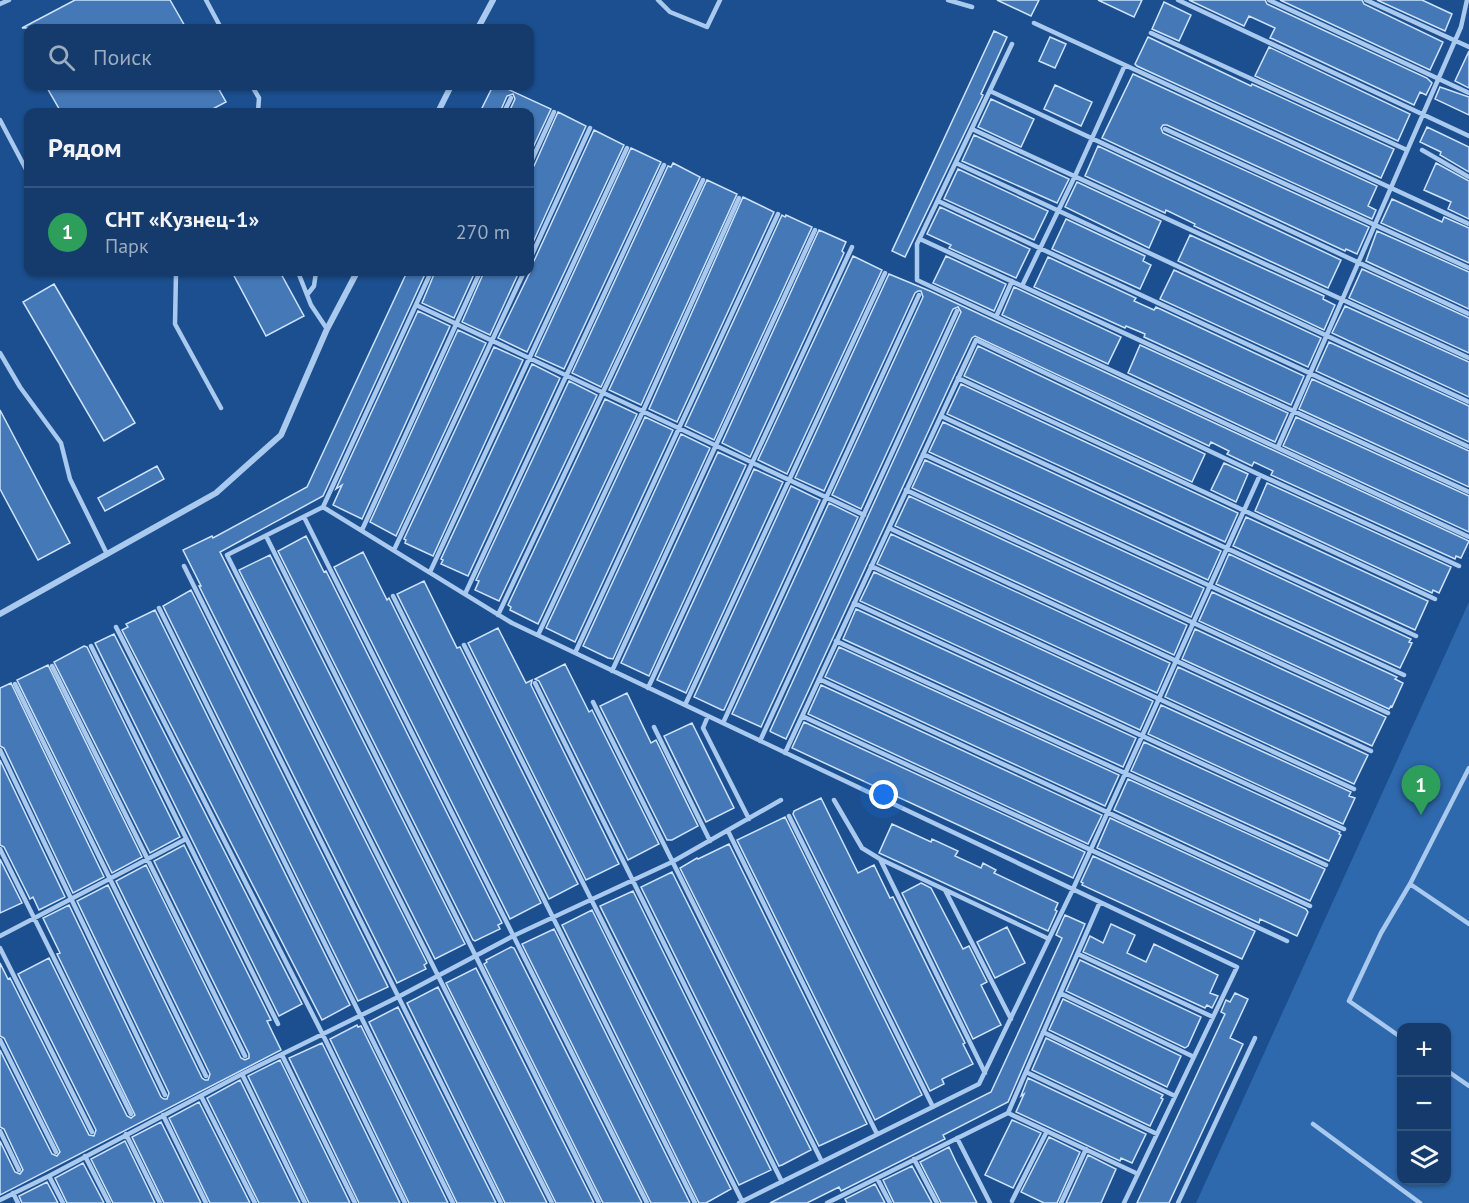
<!DOCTYPE html>
<html lang="ru">
<meta charset="utf-8">
<style>
:root{--surface:#143b6b;--page:#214673;--text:#f1f3f6;--muted:#9dadc1;--line:#33557e;--accent:#e797bd}
body{margin:0;font-family:"PT Sans",sans-serif;background:var(--page);color:var(--text)}
.controls{position:absolute;right:18px;bottom:18px;display:grid;overflow:hidden;border-radius:12px;box-shadow:0 2px 4px #0004}
.controls button{width:54px;height:54px;display:grid;place-items:center;padding:0;border:0;border-bottom:2px solid var(--line);background:var(--surface);color:var(--text);font:30px sans-serif}
.you{position:absolute;left:884px;top:795px;width:21px;height:21px;margin:-15px;border:4px solid #fff;border-radius:50%;background:#1a73e8;box-shadow:0 0 0 9px #1a73e833}
.badge{display:grid;place-items:center;width:39px;height:39px;border-radius:50%;background:var(--accent);color:#fff;font-size:20px;font-weight:700}
.pin{position:absolute;translate:-50% -50px;filter:drop-shadow(0 2px 3px #0008)}
.pin::after{content:'';position:absolute;top:32px;width:21px;height:18px;background:inherit;clip-path:polygon(0 0,100% 0,50% 100%)}
.list{margin:0;padding:0;list-style:none}
h2{display:flex;justify-content:space-between;align-items:center;height:78px;margin:0;padding:0 24px;font-size:26px}
h2 small{font-size:20px;font-weight:400;color:var(--muted)}
.list li{display:grid;grid-template-columns:39px 1fr auto;gap:18px;align-items:center;box-sizing:border-box;height:90px;padding:0 24px;border-top:2px solid var(--line)}
.list b{display:block;font-size:22px;white-space:nowrap}
.list p{margin:0;font-size:20px;white-space:nowrap;color:var(--muted)}
.list em{font-size:20px;font-style:normal;color:var(--muted)}
.icon{flex:none;width:33px;height:33px;fill:none;stroke:currentColor;stroke-width:2;stroke-linecap:round;stroke-linejoin:round}
.map{position:relative;flex:none;width:1469px;height:1203px;overflow:hidden}
.search{position:absolute;background:var(--surface);box-shadow:0 2px 4px #0004;left:24px;top:24px;width:510px;height:66px;display:flex;align-items:center;gap:15px;box-sizing:border-box;padding:0 21px;border-radius:12px;color:var(--muted);font-size:22px}
.panel{position:absolute;background:var(--surface);box-shadow:0 2px 4px #0004;left:24px;top:108px;width:510px;height:168px;border-radius:12px}
.map>svg:first-child{display:block}
.green{fill:#2e69ad;fill-rule:evenodd}
.building{fill:#4478b7;stroke:#cfe3fa;stroke-width:1.5}
.lines{fill:none;stroke-linecap:round;stroke-linejoin:round}
.service{stroke:#a9c9ee;stroke-width:4.5}
.minor{stroke:#a9c9ee;stroke-width:6}
</style>
<div class="map">
<svg width="1469" height="1203" viewBox="0 0 1469 1203">
<rect width="100%" height="100%" fill="#1b4f8f"/>
<path class="green" d="M1469,602V1203H1196ZM1402,1028H1446V1180H1402Z"/>
<path class="building" d="M75,0H170L186,28H22Z
M997,0H1039L1031,16Z
M1098,0H1142L1134,17Z
M1189,0H1265L1267,4L1427,78L1432,83L1426,95L1420,92L1414,105L1273,39L1270,38L1275,28L1249,16L1244,26Z
M1280,0H1362L1364,4L1443,42L1430,70Z
M1377,0H1422L1452,14L1445,31Z
M1164,2L1191,15L1179,41L1152,29Z
M994,31L1007,37L981,94L983,95L905,257L892,251Z
M1050,37L1066,44L1055,68L1039,61Z
M1148,37L1251,86L1252,84L1394,149L1381,178L1137,66L1135,64Z
M1269,47L1410,114L1398,141L1255,76Z
M1469,51V88L1455,81Z
M1133,74L1377,186L1368,206L1376,210L1372,219L1167,125H1163L1161,128L1163,133L1369,227L1357,254L1346,249L1345,251L1102,138Z
M1055,85L1092,102L1081,126L1044,109Z
M46,86H217L226,102L207,112H61Z
M493,86H501L551,109L530,154V112H509L515,99L513,94L507,96L500,112H480Z
M1440,87L1469,97V115L1435,99Z
M991,99L1034,119L1021,147L978,127Z
M558,112L586,126L530,249V168L534,166Z
M1427,127L1469,147V172L1440,155L1441,152L1420,142Z
M594,130L624,145L527,352L498,338L530,272V263L534,261Z
M974,135L1069,179L1057,203L962,161Z
M1098,146L1341,260L1328,288L1194,226L1195,224L1166,210L1165,213L1085,176Z
M631,148L661,162L564,369L535,356Z
M673,163L700,177L601,387L572,373L668,166L671,167Z
M1436,163L1469,181V219L1448,209L1451,202L1424,190Z
M958,169L1048,211L1034,240L944,199Z
M707,180L737,194L641,405L609,390Z
M1077,182L1161,221L1149,248L1065,207Z
M743,197L774,212L677,422L649,409Z
M1392,199L1442,222L1444,217L1469,228V263L1381,223Z
M940,207L1030,249L1016,278L949,248L951,245L927,234Z
M782,215L785,217L786,215L812,227L714,440L685,426Z
M1066,219L1145,256L1143,261L1151,265L1140,289L1052,249Z
M819,230L846,242L842,251L844,253L750,457L722,443Z
M1377,231L1469,272V309L1366,261Z
M1190,235L1324,296L1323,299L1335,305L1324,330L1178,261Z
M853,256L882,270L787,474L758,460Z
M946,256L1006,284L994,311L933,283Z
M1048,257L1136,298L1134,301L1154,310L1156,307L1304,376L1291,405L1144,337L1145,334L1126,326L1125,328L1034,287Z
M1362,269L1469,318V353L1349,298Z
M1174,270L1321,338L1308,367L1160,299Z
M232,272H280L304,316L266,336Z
M407,272H426L323,496L220,552L427,963L424,965L426,969L397,983L199,586H201L183,550L212,536L213,538L307,487Z
M435,272H475L454,318L422,303Z
M484,272H519L490,335L462,322Z
M889,274L930,291L1469,541L1461,558L1456,556L1455,559L1271,475L1273,471L1254,462L1252,466L1227,454L1229,451L1211,442L1209,446L975,336L972,338L954,376L786,739L771,732L770,731L961,312L958,307L953,309L861,509L832,495L923,297L921,291H918L915,293L824,491L795,478Z
M54,284L135,423L104,441L23,302Z
M1014,287L1121,337L1108,364L1002,315Z
M1345,306L1469,362V397L1332,333Z
M418,311L450,326L362,519L333,505L342,485L336,489Z
M458,330L486,343L396,536L370,522Z
M1329,342L1469,406V442L1316,371Z
M1140,345L1288,413L1275,442L1128,373Z
M978,346L1205,454L1192,482L964,376Z
M494,347L523,360L433,556L405,543L406,540L404,539Z
M532,364L560,378L468,576L441,564L443,560L441,559Z
M1312,379L1469,451V487L1299,409Z
M569,381L597,395L499,601L475,590L479,581L476,580Z
M961,384L1238,513L1225,542L947,414Z
M605,399L637,414L538,624L510,610L511,607L508,605Z
M0,410L70,543L38,560L0,489Z
M645,417L673,430L575,642L546,628Z
M1296,417L1469,496V532L1283,446Z
M943,422L1221,551L1208,580L929,452Z
M681,434L710,448L613,659L608,658L583,646Z
M718,452L746,465L649,676L621,663Z
M925,460L1204,588L1191,617L912,488Z
M1224,463L1248,474L1236,502L1211,490Z
M157,466L164,479L105,511L98,498Z
M754,469L783,482L686,693L657,680Z
M1267,483L1451,567L1439,593L1433,590L1432,593L1255,511Z
M791,486L820,500L724,710H722L694,697Z
M909,496L1187,625L1174,655L895,526Z
M829,503L858,517L761,727L732,714Z
M1246,517L1428,601L1415,630L1233,546Z
M891,534L1170,663L1157,693L877,564Z
M306,536L324,572L326,571L502,923L498,925L500,929L475,941L473,940L278,551Z
M363,552L387,600L389,598L541,903L510,919L334,567Z
M1229,554L1411,639L1409,642L1412,643L1400,668L1216,584Z
M270,555L465,944L435,959L239,570Z
M874,572L1153,701L1140,730L860,601Z
M424,581L457,648L460,647L578,884L549,899L397,594Z
M191,590L388,987L358,1001L163,606Z
M1212,592L1397,677L1395,679L1403,683L1392,707L1391,706L1389,709L1199,621Z
M856,609L1136,738L1123,767L843,639Z
M155,610L350,1005L322,1020L122,630L128,627L126,624Z
M498,628L526,683L532,680L531,685L619,864L586,880L468,643Z
M1195,629L1386,717L1372,746L1182,659Z
M114,634L302,1004L279,1016L95,643Z
M84,646L87,647L180,837L150,853L54,662Z
M839,647L1119,775L1105,806L825,677Z
M565,664L589,712L592,710L659,844L628,860L539,681L535,679Z
M48,665L142,857L112,873L17,680Z
M1178,667L1368,755L1354,784L1165,697Z
M11,683L104,877L73,893L4,748L0,746V688Z
M821,685L1102,815L1088,844L808,714Z
M627,693L651,743L656,740L698,826L672,840H667L600,706Z
M1161,705L1351,792L1349,796L1355,798L1343,824L1148,734Z
M804,722L1085,852L1073,878L792,748Z
M692,723L734,808L706,822L664,736Z
M1144,742L1340,832L1339,834L1341,835L1329,861L1131,771Z
M0,760L65,897L39,910L33,897L30,899L4,847L0,845Z
M1128,779L1325,869L1310,901L1114,810Z
M821,798L858,873L874,865L890,898L893,897L965,1043L963,1044L973,1064L942,1079L944,1084L930,1091L793,814L794,811Z
M785,817L922,1095L875,1120L737,840Z
M1110,818L1306,909L1308,912L1297,936L1260,919L1259,923L1097,848Z
M892,824L931,842L932,839L958,851L955,856L981,868L983,863L996,870L994,873L1058,903L1055,910L1057,911L1048,931L879,853Z
M729,844L867,1124L819,1146L680,868L697,858L698,859Z
M184,845L271,1020L267,1021L281,1050L0,1195V1141L15,1172L20,1174L23,1170L4,1129L0,1127V1050L52,1154L57,1156L60,1152L4,1038L0,1036V963L8,979L10,978L89,1135L94,1136L96,1130L18,974L49,958L127,1116L131,1118L135,1115L57,954L60,953L43,918L69,905L161,1097L164,1099H167L169,1093L77,901L108,885L202,1078L205,1080H208L210,1074L116,881L146,865L241,1058L245,1060L249,1058V1054L154,861Z
M1093,856L1255,931L1242,959L1082,885L1083,883L1081,882Z
M0,859L22,903L0,913Z
M672,872L811,1150L782,1165L779,1166L641,887Z
M921,883L931,888L963,949L969,946L987,982L981,985L1001,1025L973,1039L902,893Z
M633,891L771,1170L739,1185L600,906Z
M592,910L731,1189L706,1203H699L562,925Z
M1065,915L1085,924L1008,1102L943,1135L945,1139L841,1191L839,1187L807,1203H770L991,1092L1062,938L1056,935Z
M1111,924L1135,935L1127,953L1146,962L1154,944L1218,975L1210,993L1218,996L1212,1008L1207,1005L1205,1008L1083,952L1090,936L1103,943Z
M1007,927L1025,963L995,978L977,942Z
M554,929L690,1203H651L522,944Z
M511,947L514,948L642,1203H603L484,964L487,962L486,960Z
M1080,960L1201,1017L1188,1046L1185,1048L1066,991Z
M476,968L594,1203H556L446,983Z
M438,987L547,1203H505L407,1003Z
M1235,993L1248,999L1230,1038L1243,1044L1169,1203H1137L1225,1014L1221,1012L1226,1000L1230,1002Z
M1063,999L1181,1056L1167,1087L1049,1030Z
M398,1007L496,1203H457L369,1022Z
M357,1025L358,1027L361,1026L448,1203H409L330,1039Z
M1046,1038L1163,1095L1161,1098L1163,1099L1150,1126L1032,1070Z
M322,1043L400,1203H359L289,1058Z
M280,1060L350,1203H309L248,1076Z
M1028,1078L1146,1134L1132,1163L1121,1158L1120,1161L1016,1112L1024,1094L1021,1096Z
M240,1080L300,1203H259L207,1098Z
M199,1102L250,1203H210L169,1118Z
M1012,1120L1041,1133L1013,1188L985,1175Z
M161,1122L201,1203H164L132,1137Z
M1049,1137L1080,1152L1057,1203H1044L1021,1192Z
M125,1141L155,1203H113L91,1159Z
M949,1147L956,1162L977,1203H941L920,1162Z
M1088,1155L1116,1169L1101,1203H1066Z
M83,1163L104,1203H67L55,1178Z
M912,1166L932,1203H894L883,1180Z
M47,1182L58,1203H22L19,1196Z
M875,1184L885,1203H847L845,1199Z"/>
<g class="lines">
<path class="service" d="M206,0L221,28
M658,0L670,12L707,27L720,0
M948,0L972,7
M1178,0L1469,136
M1269,0L1469,93
M1366,0L1469,47
M0,4L9,0
M1034,23L1469,224
M1151,33L1407,150
M1012,44L917,244V280L1469,537
M252,86L259,98L258,112
M990,91L1469,314
M504,112L511,98
M0,120L28,173
M972,129L1469,358
M1165,129L1469,268
M1422,150L1469,177
M956,163L1469,402
M530,164L554,112
M938,201L1469,447
M920,239L1469,492
M530,259L590,128
M176,272L175,324L221,408
M298,272L311,305L327,329
M431,272L323,507L512,623L1237,967L1124,1203
M1022,286L1075,176L1125,65
M307,295L314,286L316,272
M416,305L864,515
M996,317L1012,281
M0,353L20,387L61,443L70,479L107,554
M958,378L1435,599
M941,416L1416,636
M1278,447L1461,27L1467,0
M923,454L1404,675
M906,490L1388,713
M323,507L227,555L552,1203
M304,517L647,1203
M889,528L1371,751
M362,530L480,272
M266,536L599,1203
M394,550L524,272
M184,566L501,1203
M871,566L1354,789
M430,572L627,148
M465,594L664,165
M393,596L695,1203
M854,603L1344,829
M159,608L453,1203
M498,615L703,180
M116,627L323,1035L405,1203
M538,635L643,411L739,198
M836,641L1326,865
M464,645L742,1201
M91,646L278,1024
M575,653L778,214
M52,666L245,1056
M612,671L815,230
M819,679L1310,906
M535,683L782,1182
M15,684L206,1076
M648,688L852,247
M593,702L822,1162
M685,705L885,273
M708,716L703,728L749,819
M802,716L1287,941
M723,723L919,295
M654,727L710,841
M760,741L957,311
M0,750L165,1095
M785,753L976,340L1260,475L1459,566
M834,800L862,848L880,859
M789,816L933,1107
M728,831L877,1134
M0,849L131,1114
M1410,884L1469,924
M945,890L1011,1019
M0,936L186,839
M0,948L92,1132
M1078,954L1213,1017
M1060,993L1194,1057
M1043,1032L1175,1096
M1402,1038L1349,1001L1381,933L1410,884L1469,768
M0,1040L56,1152
M282,1055L355,1203
M1446,1070L1469,1086
M1026,1072L1157,1134
M985,1073L880,859L1049,939
M242,1074L305,1203
M201,1096L255,1203
M1008,1113L1138,1174
M163,1115L206,1203
M1313,1124L1420,1203
M0,1131L19,1170
M126,1134L160,1203
M957,1138L990,1203
M85,1156L109,1203
M914,1159L937,1203
M49,1176L63,1203
M877,1178L890,1203
M13,1193L18,1203
M0,1200L49,1176L242,1074L398,997L513,936L672,862L781,800
M1012,1201L1047,1131
M739,1203L979,1084L1073,889L1260,475
M827,1203L1008,1113L1100,902
M1061,1203L1086,1149
M1178,1203L1255,1038"/>
<path class="minor" d="M478,28L493,0
M438,112L451,86
M0,614L216,493L281,435L327,329L357,272"/>
</g>
</svg>
<div class="controls">
<button>+</button>
<button>−</button>
<button><svg class="icon" aria-label="layers" viewBox="0 0 24 24"><path d="M12 4l9 5-9 5-9-5zM3 14l9 5 9-5"/></svg></button>
</div>
<div class="you"></div>
<div class="pin badge" style="left:1421px;top:815px;background:#2e9e5b">1</div>
<div class="search"><svg class="icon" aria-label="search" viewBox="0 0 24 24"><circle cx="10" cy="10" r="6"/><path d="M15 15l6 6"/></svg>Поиск</div>
<section class="panel">
<h2>Рядом<small></small></h2>
<ul class="list">
<li><span class="badge" style="background:#2e9e5b">1</span><div><b>СНТ «Кузнец-1»</b><p>Парк</p></div><em>270 m</em></li>
</ul>
</section>
</div>
